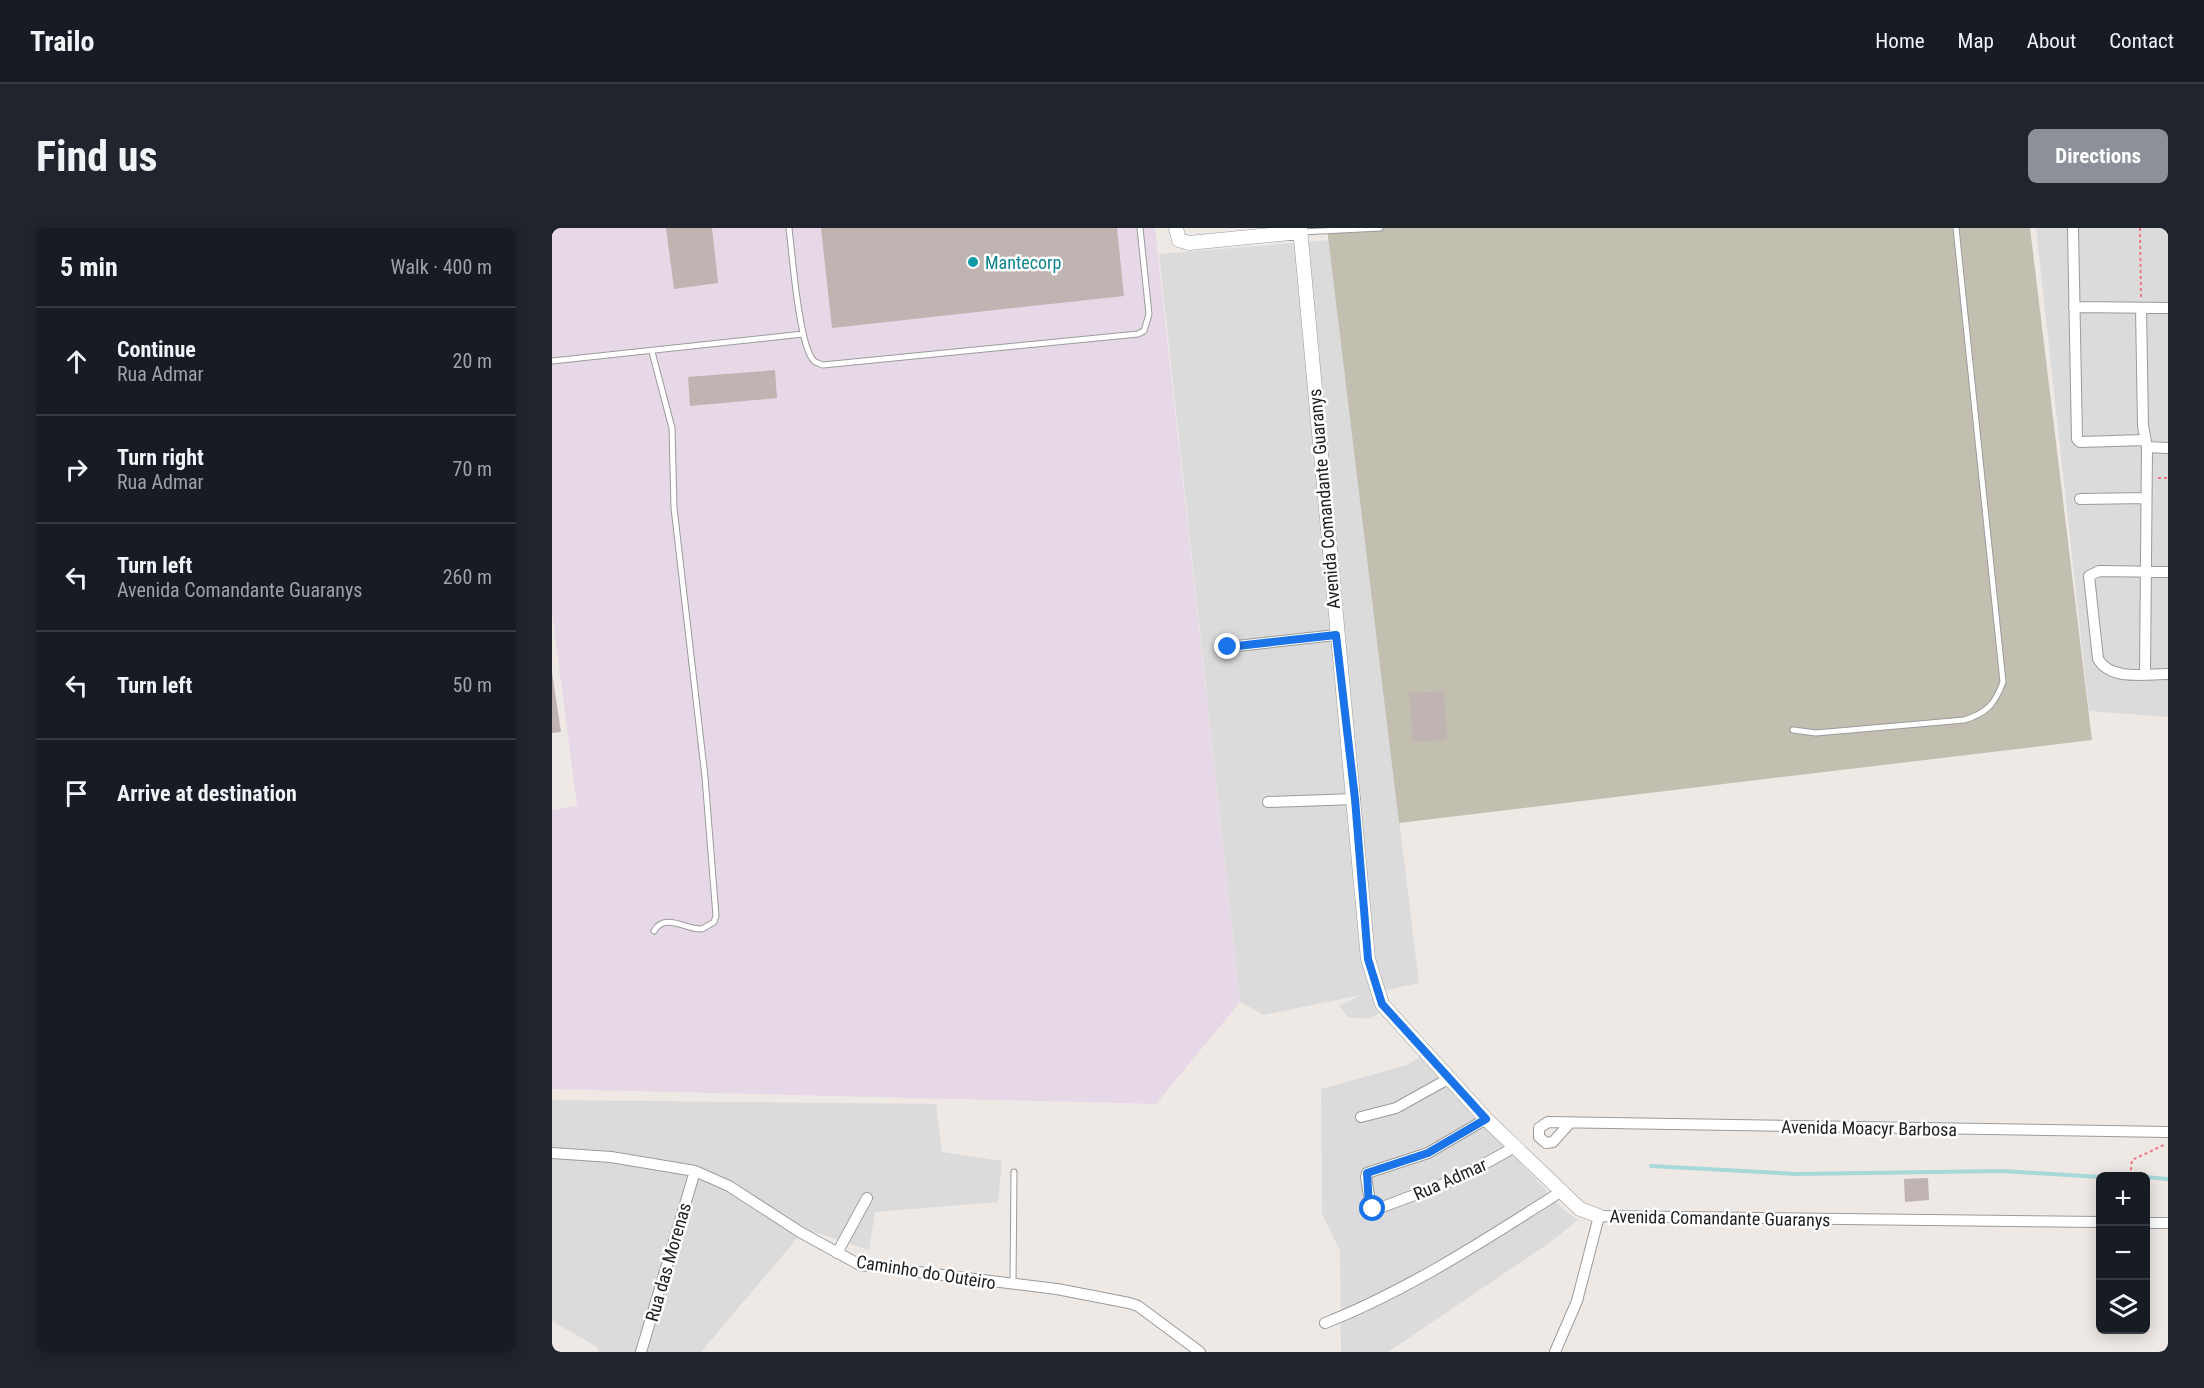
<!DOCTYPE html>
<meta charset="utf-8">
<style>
:root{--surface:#171b24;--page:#20242c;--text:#f1f3f6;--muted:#9ea1a6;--line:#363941;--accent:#8c9099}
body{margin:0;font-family:"Roboto Condensed",sans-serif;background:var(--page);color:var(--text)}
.controls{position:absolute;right:18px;bottom:18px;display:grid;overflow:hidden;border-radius:9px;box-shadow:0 3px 15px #0003}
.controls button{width:54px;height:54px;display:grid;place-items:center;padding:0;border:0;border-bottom:2px solid var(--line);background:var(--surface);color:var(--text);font:30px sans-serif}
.stop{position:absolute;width:18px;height:18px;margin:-14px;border:4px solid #1a73e8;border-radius:50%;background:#fff}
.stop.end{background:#1a73e8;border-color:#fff;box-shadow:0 2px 6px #0008}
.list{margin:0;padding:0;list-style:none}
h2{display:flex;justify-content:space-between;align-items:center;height:78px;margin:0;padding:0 24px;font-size:26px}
h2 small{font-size:20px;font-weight:400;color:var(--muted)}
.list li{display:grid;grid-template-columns:39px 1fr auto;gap:18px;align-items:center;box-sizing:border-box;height:108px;padding:0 24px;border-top:2px solid var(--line)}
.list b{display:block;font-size:22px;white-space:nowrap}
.list p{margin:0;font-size:20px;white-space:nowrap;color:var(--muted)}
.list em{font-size:20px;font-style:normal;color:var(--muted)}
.icon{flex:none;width:33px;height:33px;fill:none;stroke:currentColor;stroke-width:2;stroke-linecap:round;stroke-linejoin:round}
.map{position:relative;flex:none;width:1616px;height:1124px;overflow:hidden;border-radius:9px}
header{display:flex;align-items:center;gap:36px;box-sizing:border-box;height:84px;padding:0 30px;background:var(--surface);border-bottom:2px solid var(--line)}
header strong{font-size:28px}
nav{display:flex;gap:33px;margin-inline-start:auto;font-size:21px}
.intro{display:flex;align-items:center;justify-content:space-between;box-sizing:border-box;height:144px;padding:0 36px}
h1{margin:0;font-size:42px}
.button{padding:15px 27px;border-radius:9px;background:var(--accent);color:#fff;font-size:21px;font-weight:700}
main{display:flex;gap:36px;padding:0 36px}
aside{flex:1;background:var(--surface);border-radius:9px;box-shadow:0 3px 15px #0003}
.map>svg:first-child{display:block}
.residential{fill:#dcdbdc}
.industrial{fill:#e7d8e7}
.construction{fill:#c2bfb1}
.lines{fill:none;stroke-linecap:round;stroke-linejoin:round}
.stream{stroke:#a9d8d9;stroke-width:4}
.building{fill:#bfb4b2}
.service-casing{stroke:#9b9b9b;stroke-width:7}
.minor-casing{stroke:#9b9b9b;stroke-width:12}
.tertiary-casing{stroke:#9b9b9b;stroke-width:15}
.path{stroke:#f07582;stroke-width:2;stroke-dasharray:3 3;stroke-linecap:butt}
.service{stroke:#fff;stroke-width:5}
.minor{stroke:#fff;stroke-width:10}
.tertiary{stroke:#fff;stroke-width:14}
.route{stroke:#1a73e8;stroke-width:8}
.culture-dot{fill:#0f9aa8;stroke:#fff;stroke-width:2}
.labels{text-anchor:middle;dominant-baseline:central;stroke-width:5;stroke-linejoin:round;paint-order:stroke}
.culture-label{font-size:18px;fill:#0d838f;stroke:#fff;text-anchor:start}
.street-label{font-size:18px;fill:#1e1e1e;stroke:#fff}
</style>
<header>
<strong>Trailo</strong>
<nav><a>Home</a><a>Map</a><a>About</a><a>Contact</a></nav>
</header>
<div class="intro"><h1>Find us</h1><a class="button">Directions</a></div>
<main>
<aside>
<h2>5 min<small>Walk · 400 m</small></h2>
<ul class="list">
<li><svg class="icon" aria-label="ahead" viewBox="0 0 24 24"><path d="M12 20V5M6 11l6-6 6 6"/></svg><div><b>Continue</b><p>Rua Admar</p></div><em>20 m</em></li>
<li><svg class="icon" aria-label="right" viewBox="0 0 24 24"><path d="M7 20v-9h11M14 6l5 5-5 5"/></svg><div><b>Turn right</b><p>Rua Admar</p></div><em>70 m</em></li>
<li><svg class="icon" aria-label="left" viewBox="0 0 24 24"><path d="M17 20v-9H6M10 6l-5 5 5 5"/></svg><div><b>Turn left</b><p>Avenida Comandante Guaranys</p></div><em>260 m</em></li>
<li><svg class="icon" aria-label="left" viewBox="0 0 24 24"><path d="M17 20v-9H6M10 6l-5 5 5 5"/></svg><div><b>Turn left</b></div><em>50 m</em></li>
<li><svg class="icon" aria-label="arrive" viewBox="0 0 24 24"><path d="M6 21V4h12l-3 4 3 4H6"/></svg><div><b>Arrive at destination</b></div></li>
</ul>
</aside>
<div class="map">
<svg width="1616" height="1124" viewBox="0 0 1616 1124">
<rect width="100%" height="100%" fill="#eee9e5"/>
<path class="residential" d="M1484,0H1616V489L1537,483Z
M777,12L867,755L820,765L830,784L816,791L796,789L787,778L809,767L712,787L688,774L607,26Z
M870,828L1012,982L1026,992L1000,1013L836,1124H789L788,1023L770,986L769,861L855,837Z
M0,872L384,876L390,924L450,933L446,974L323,984L317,1022L253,1001L149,1124H46L45,1119L0,1093Z"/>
<path class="industrial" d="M0,0H603L688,774L604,876L0,861V582L25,578L0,384Z"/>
<path class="construction" d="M775,0H1478L1540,512L847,595Z"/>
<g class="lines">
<path class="stream" d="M1099,938L1245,946L1450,943L1548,949
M1551,948H1590
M1594,949L1616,951"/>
</g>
<path class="building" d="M114,0H160L166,55L122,61Z
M269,0H565L572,68L280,100Z
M223,142L225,170L138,178L136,149Z
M0,444L9,504L0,505Z
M892,463L895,512L861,514L857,465Z
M1376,950L1377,972L1353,974L1352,951Z"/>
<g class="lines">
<g class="service-casing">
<path id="service" d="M237,0C240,24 247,119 262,133C263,134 270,137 271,137L586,106L592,103L597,86L588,0
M750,4L828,0
M100,124L120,200L122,280L153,549L164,688L162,694L150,701C134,702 113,684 102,703
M0,133L251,106
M1241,502L1264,505L1412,492C1435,485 1443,476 1451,454L1404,0
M461,1055L462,944"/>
</g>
<g class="minor-casing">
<path id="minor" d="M1521,0L1525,211L1528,214L1593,212
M1522,79L1616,80
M1589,80L1591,198L1595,219L1593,446
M1595,219L1616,220
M1528,271L1594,270
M1616,344L1547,343L1537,348L1546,431C1559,453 1593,446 1616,446
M676,419L784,407
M716,574L803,571
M809,889L844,880L896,851
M934,891L876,925L815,945L814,949L819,980L825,981L905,951L963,919
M1017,896L1001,914L994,915L987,909V900L996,894L1616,904
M0,925L59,929L143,943L177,958L248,1004L308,1037L505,1061L577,1075L586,1078L648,1124
M1594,995H1616
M285,1025L315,970
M773,1095C857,1062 934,1011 1010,963
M89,1124L143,943
M1003,1124L1025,1073L1047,988L1548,994"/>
</g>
<g class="tertiary-casing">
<path id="tertiary" d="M624,0L627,12L637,15L748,4
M748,0L816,731L830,776L934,891L1028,981L1047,988"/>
</g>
<path class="path" d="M1588,0L1589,69
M1606,250H1616
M1578,948L1580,932L1614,916"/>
<use href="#service" class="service"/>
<use href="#minor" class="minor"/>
<use href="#tertiary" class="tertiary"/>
</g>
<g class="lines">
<path class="route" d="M676,419L784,407L803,571L816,731L830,776L934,891L876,925L815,945L817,978L821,981"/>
</g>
<circle class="culture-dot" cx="421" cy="34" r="6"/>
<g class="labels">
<g class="culture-label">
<text x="433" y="34">Mantecorp</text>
</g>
<g class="street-label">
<text transform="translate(772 271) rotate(-95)">Avenida Comandante Guaranys</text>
<text transform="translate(1317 900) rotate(1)">Avenida Moacyr Barbosa</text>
<text transform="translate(898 951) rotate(-24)">Rua Admar</text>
<text transform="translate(1168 990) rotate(1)">Avenida Comandante Guaranys</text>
<text transform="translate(116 1034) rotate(-74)">Rua das Morenas</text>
<text transform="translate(374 1044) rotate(9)">Caminho do Outeiro</text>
</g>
</g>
</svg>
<div class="controls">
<button>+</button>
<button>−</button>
<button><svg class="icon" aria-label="layers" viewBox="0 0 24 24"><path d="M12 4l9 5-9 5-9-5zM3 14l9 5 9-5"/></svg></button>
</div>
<div class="stop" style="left:821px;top:981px"></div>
<div class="stop end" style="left:676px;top:419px"></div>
</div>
</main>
